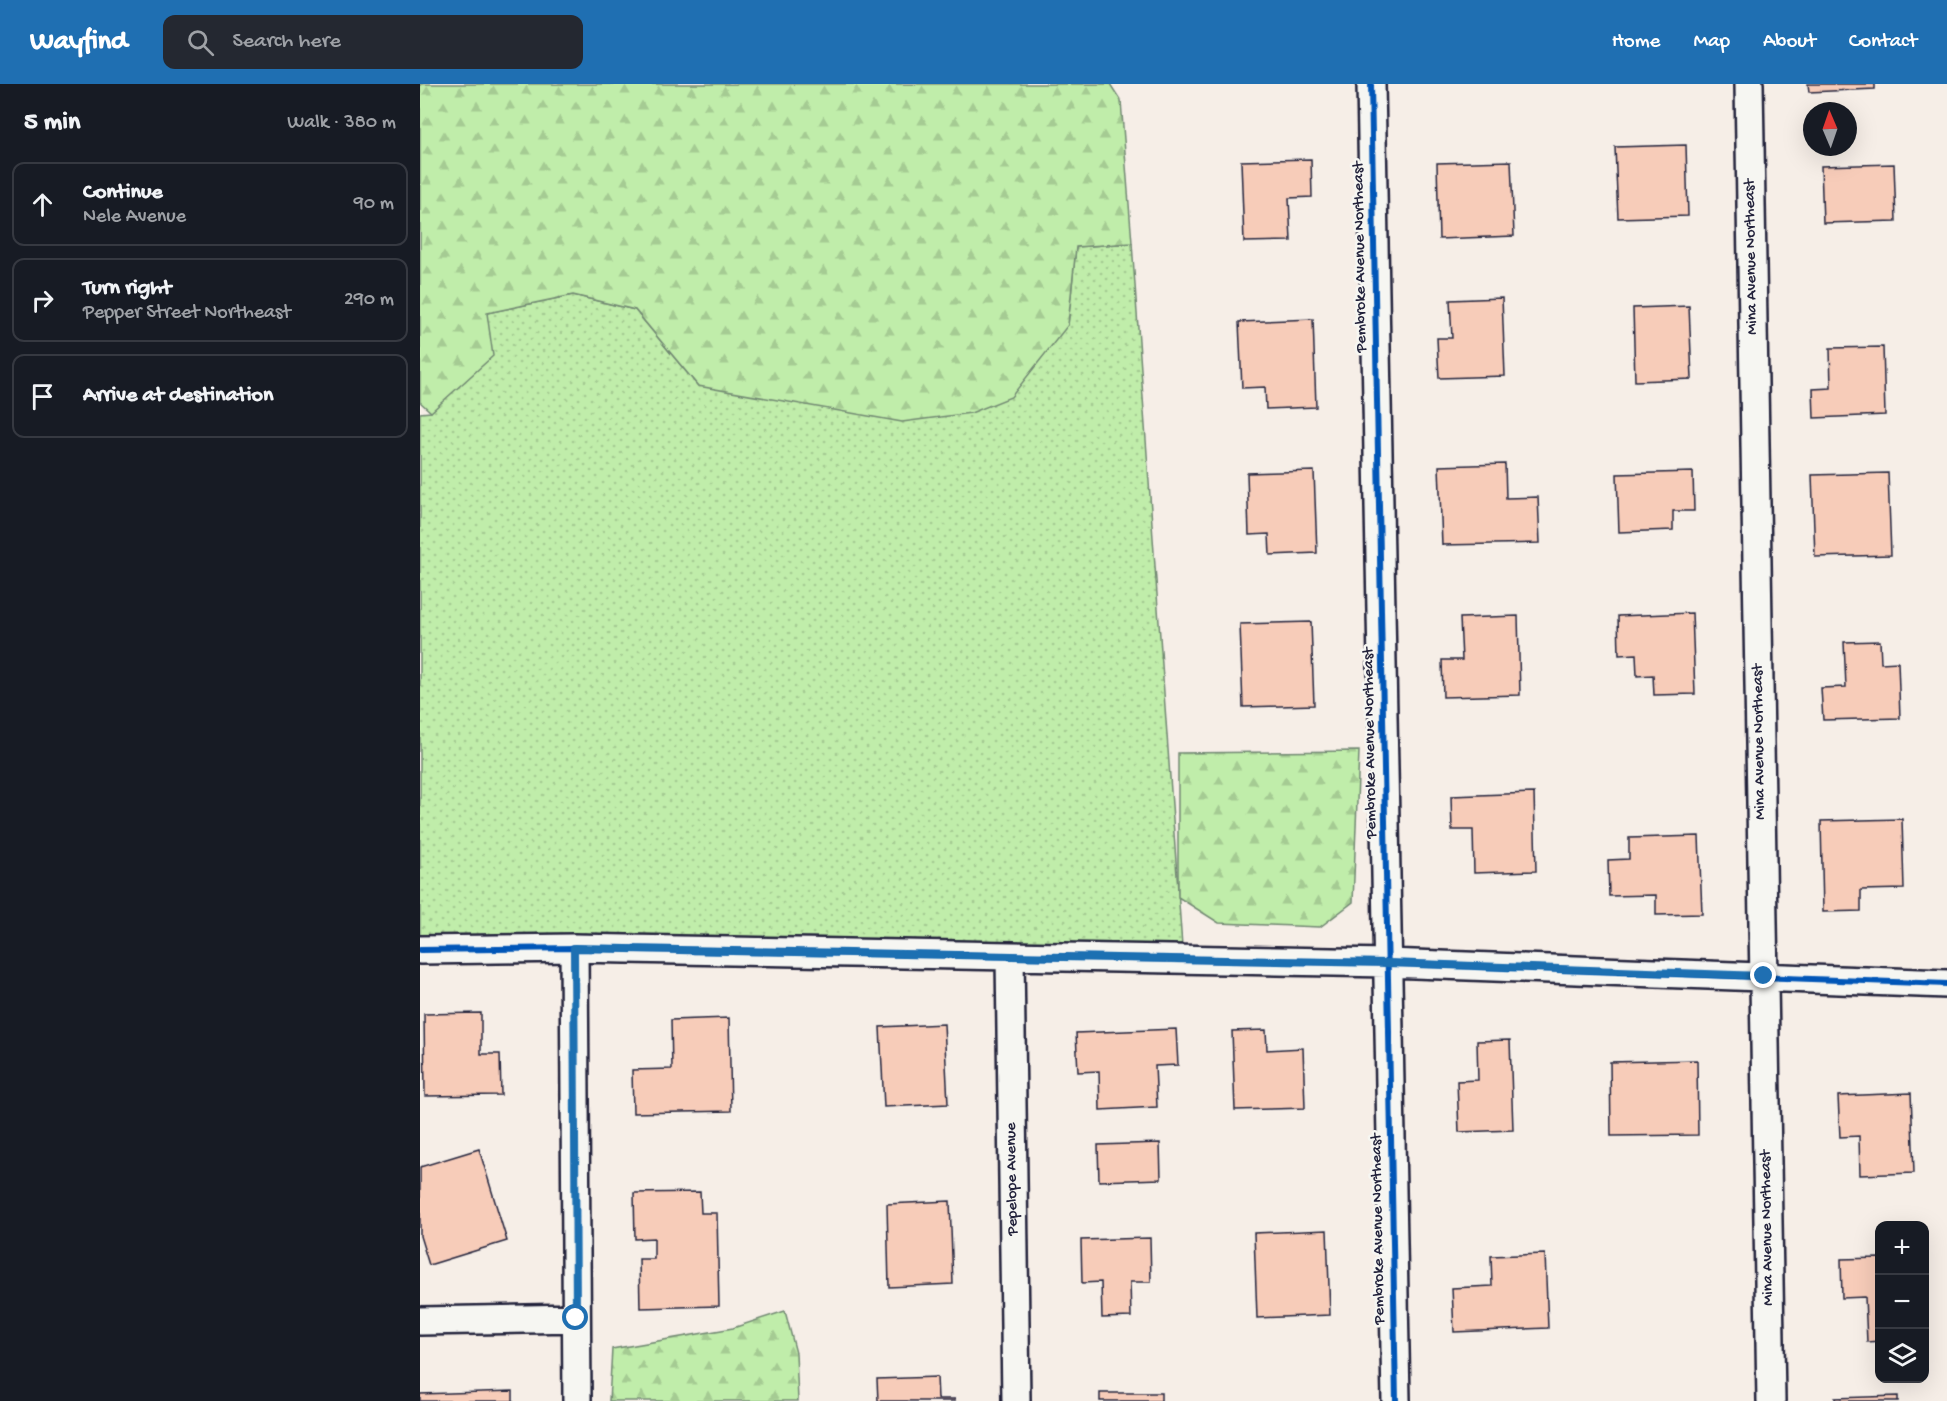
<!DOCTYPE html>
<meta charset="utf-8">
<style>
:root{--surface:#171b24;--page:#242831;--text:#f1f3f6;--muted:#9ea1a6;--line:#363941;--accent:#1f6fb2}
body{margin:0;font-family:"Gochi Hand",sans-serif;background:var(--page);color:var(--text)}
.controls{position:absolute;right:18px;bottom:18px;display:grid;overflow:hidden;border-radius:12px;box-shadow:0 6px 24px #0002}
.controls button{width:54px;height:54px;display:grid;place-items:center;padding:0;border:0;border-bottom:2px solid var(--line);background:var(--surface);color:var(--text);font:30px sans-serif}
.compass{position:absolute;left:1383px;top:18px;width:54px;height:54px;border-radius:50%;background:var(--surface);box-shadow:0 6px 24px #0002;rotate:358deg}
.stop{position:absolute;width:18px;height:18px;margin:-14px;border:4px solid #1f6fb2;border-radius:50%;background:#fff}
.stop.end{background:#1f6fb2;border-color:#fff;box-shadow:0 2px 6px #0008}
.list{margin:0;padding:0;list-style:none}
h2{display:flex;justify-content:space-between;align-items:center;height:78px;margin:0;padding:0 24px;font-size:26px}
h2 small{font-size:20px;font-weight:400;color:var(--muted)}
.list li{display:grid;grid-template-columns:39px 1fr auto;gap:18px;align-items:center;box-sizing:border-box;height:84px;margin:0 12px 12px;padding:0 12px;border:2px solid var(--line);border-radius:12px}
.list b{display:block;font-size:22px;white-space:nowrap}
.list p{margin:0;font-size:20px;white-space:nowrap;color:var(--muted)}
.list em{font-size:20px;font-style:normal;color:var(--muted)}
.icon{flex:none;width:33px;height:33px;fill:none;stroke:currentColor;stroke-width:2;stroke-linecap:round;stroke-linejoin:round}
.map{position:relative;flex:none;width:1527px;height:1317px;overflow:hidden}
header{display:flex;align-items:center;gap:36px;box-sizing:border-box;height:84px;padding:0 30px;background:var(--accent);color:#fff}
header strong{font-size:28px}
nav{display:flex;gap:33px;margin-inline-start:auto;font-size:21px}
.search{width:420px;height:54px;background:var(--page);display:flex;align-items:center;gap:15px;box-sizing:border-box;padding:0 21px;border-radius:12px;color:var(--muted);font-size:22px}
main{display:flex}
aside{flex:1;background:var(--surface)}
.map>svg:first-child{display:block}
.grass{fill:url(#grass-dots);stroke:#718872;stroke-width:1.5}
.forest{fill:url(#forest-firs);stroke:#718872;stroke-width:1.5}
.building{fill:#f7ccb9;stroke:#22223b;stroke-width:1.5}
.lines{fill:none;stroke-linecap:round;stroke-linejoin:round}
.minor-casing{stroke:#22223b;stroke-width:32}
.minor{stroke:#f6f6f2;stroke-width:27}
.cycleway-casing{stroke:#f6f6f2;stroke-width:10}
.cycleway{stroke:#0057b8;stroke-width:6}
.route{stroke:#1f6fb2;stroke-width:8}
.labels{text-anchor:middle;dominant-baseline:central;stroke-width:5;stroke-linejoin:round;paint-order:stroke}
.street-label{font-size:16px;fill:#22223b;stroke:#f6f6f2}
</style>
<header>
<strong>Wayfind</strong>
<div class="search"><svg class="icon" aria-label="search" viewBox="0 0 24 24"><circle cx="10" cy="10" r="6"/><path d="M15 15l6 6"/></svg>Search here</div>
<nav><a>Home</a><a>Map</a><a>About</a><a>Contact</a></nav>
</header>
<main>
<aside>
<h2>5 min<small>Walk · 380 m</small></h2>
<ul class="list">
<li><svg class="icon" aria-label="ahead" viewBox="0 0 24 24"><path d="M12 20V5M6 11l6-6 6 6"/></svg><div><b>Continue</b><p>Nele Avenue</p></div><em>90 m</em></li>
<li><svg class="icon" aria-label="right" viewBox="0 0 24 24"><path d="M7 20v-9h11M14 6l5 5-5 5"/></svg><div><b>Turn right</b><p>Pepper Street Northeast</p></div><em>290 m</em></li>
<li><svg class="icon" aria-label="arrive" viewBox="0 0 24 24"><path d="M6 21V4h12l-3 4 3 4H6"/></svg><div><b>Arrive at destination</b></div></li>
</ul>
</aside>
<div class="map">
<svg width="1527" height="1317" viewBox="0 0 1527 1317">
<defs>
<pattern id="grass-dots" width="8" height="8" patternUnits="userSpaceOnUse" patternTransform="scale(1.5)"><rect width="8" height="8" fill="#c0edaa"/><path d="M2 2h.1M6 6h.1" fill="none" stroke="#a5cb93" stroke-width="1.8" stroke-linecap="round"/></pattern>
<pattern id="forest-firs" width="22" height="20" patternUnits="userSpaceOnUse" patternTransform="scale(1.5)"><rect width="22" height="20" fill="#c0edaa"/><path d="M5 1l3.5 6h-7zM16 11l3.5 6h-7z" fill="#a5cb93"/></pattern>
</defs>
<rect width="100%" height="100%" fill="#f6eee7"/>
<filter id="ink" filterUnits="userSpaceOnUse"><feTurbulence type="fractalNoise" baseFrequency=".0167" numOctaves="2"/><feDisplacementMap in="SourceGraphic" scale="12" xChannelSelector="R" yChannelSelector="G"/><feConvolveMatrix kernelMatrix="1 2 1 2 8 2 1 2 1" color-interpolation-filters="sRGB"/></filter>
<g filter="url(#ink)">
<path class="grass" d="M712,159L763,876L0,869V329L11,328L67,229L153,211L215,226L278,302L648,241L656,163Z"/>
<path class="forest" d="M0,0H690L701,17L712,159L656,163L648,241L591,313L551,329L482,338L278,302L215,226L153,211L67,229L73,272L11,328L0,318Z
M939,667L933,818L900,843L799,839L758,813V669Z
M365,1227L376,1269L378,1317H189L192,1265L313,1244Z"/>
<path class="building" d="M1388,0H1455V5L1389,8Z
M1266,61L1268,132L1198,134L1195,63Z
M891,75L892,113L869,114L871,157L824,158L821,77Z
M1091,77L1094,152L1019,155L1017,79Z
M1474,80L1476,137L1403,139L1401,82Z
M1082,214L1085,292L1019,294L1017,254H1032L1030,216Z
M1269,222L1272,295L1215,297L1213,224Z
M893,235L896,323L846,325L845,303L822,304L819,238Z
M1463,263L1465,331L1394,334L1393,305L1411,304L1410,264Z
M1085,380L1086,414L1118,413L1120,459L1022,461L1019,382Z
M894,387L897,469L850,471L849,450L829,451L827,389Z
M1273,388L1274,427H1253V446L1199,448L1197,390Z
M1468,389L1471,471L1395,473L1392,391Z
M1272,529L1275,610L1234,611L1233,591L1217,592L1216,570L1199,571L1198,532Z
M1098,532L1100,611L1023,613L1022,576H1042L1040,534Z
M891,538L894,621L823,623L820,540Z
M1460,557L1461,579L1478,578L1480,634L1403,636L1401,604L1426,603L1424,558Z
M1114,709L1116,787L1054,789L1053,746H1032L1031,712Z
M1482,735L1484,805L1441,806V827L1403,828L1401,737Z
M1279,752L1282,830L1236,831V811L1189,812L1188,776L1209,775V754Z
M61,929V970H80L81,1011L5,1012L4,930Z
M309,934L311,1027L213,1029L212,986L252,985L251,936Z
M524,940L528,1020L464,1023L460,943Z
M756,945L758,981L735,982L737,1023L680,1026L679,987L658,988L656,949Z
M846,946L847,966L883,964L885,1024L815,1026L812,947Z
M1090,956L1093,1046L1039,1048L1037,997L1058,996L1057,957Z
M1277,976L1278,1051L1191,1052L1190,978Z
M1491,1009L1494,1089L1440,1091L1439,1052L1420,1053L1418,1012Z
M740,1059L741,1095L679,1097L678,1061Z
M59,1065L87,1157L9,1181L0,1152V1083Z
M280,1108L281,1129H297L299,1222L220,1224L219,1175H234V1154L215,1155L214,1109Z
M530,1117L533,1200L469,1203L467,1120Z
M907,1146L910,1231L837,1234L834,1149Z
M730,1154L731,1198H710L711,1233L682,1234L681,1198L662,1199L661,1156Z
M1125,1170L1128,1244L1034,1248L1032,1204L1072,1202L1071,1172Z
M1460,1174V1257L1447,1258L1445,1213L1422,1214L1421,1175Z
M517,1293L518,1315H535V1317H458L457,1295Z
M93,1307V1317H0V1310Z
M680,1309H741V1317H680Z
M1478,1312V1317H1415V1314Z"/>
<g class="lines">
<g class="minor-casing">
<path id="minor" d="M951,0L976,1317
M1329,0L1351,1317
M154,864L157,1317
M0,866L154,864L968,879L1527,900
M590,873L596,1317
M0,1237L156,1234"/>
</g>
<use href="#minor" class="minor"/>
<g class="cycleway-casing">
<path id="cycleway" d="M951,0L976,1317
M0,866L154,864L968,879L1527,900"/>
</g>
<use href="#cycleway" class="cycleway"/>
</g>
</g>
<g class="lines" filter="url(#ink)">
<path class="route" d="M156,1234L154,864L968,879L1344,892"/>
</g>
<g class="labels">
<g class="street-label">
<text transform="translate(941 173) rotate(-91)">Pembroke Avenue Northeast</text>
<text transform="translate(1332 173) rotate(-91)">Mina Avenue Northeast</text>
<text transform="translate(1340 658) rotate(-91)">Mina Avenue Northeast</text>
<text transform="translate(951 659) rotate(-91)">Pembroke Avenue Northeast</text>
<text transform="translate(593 1095) rotate(-91)">Pepelope Avenue</text>
<text transform="translate(1348 1144) rotate(-91)">Mina Avenue Northeast</text>
<text transform="translate(959 1145) rotate(-91)">Pembroke Avenue Northeast</text>
</g>
</g>
</svg>
<div class="controls">
<button>+</button>
<button>−</button>
<button><svg class="icon" aria-label="layers" viewBox="0 0 24 24"><path d="M12 4l9 5-9 5-9-5zM3 14l9 5 9-5"/></svg></button>
</div>
<svg class="compass" viewBox="-18 -18 36 36"><path d="M0-13l5 13h-10z" fill="#e53935"/><path d="M0 13l5-13h-10z" fill="#9ea1a6"/></svg>
<div class="stop" style="left:156px;top:1234px"></div>
<div class="stop end" style="left:1344px;top:892px"></div>
</div>
</main>
